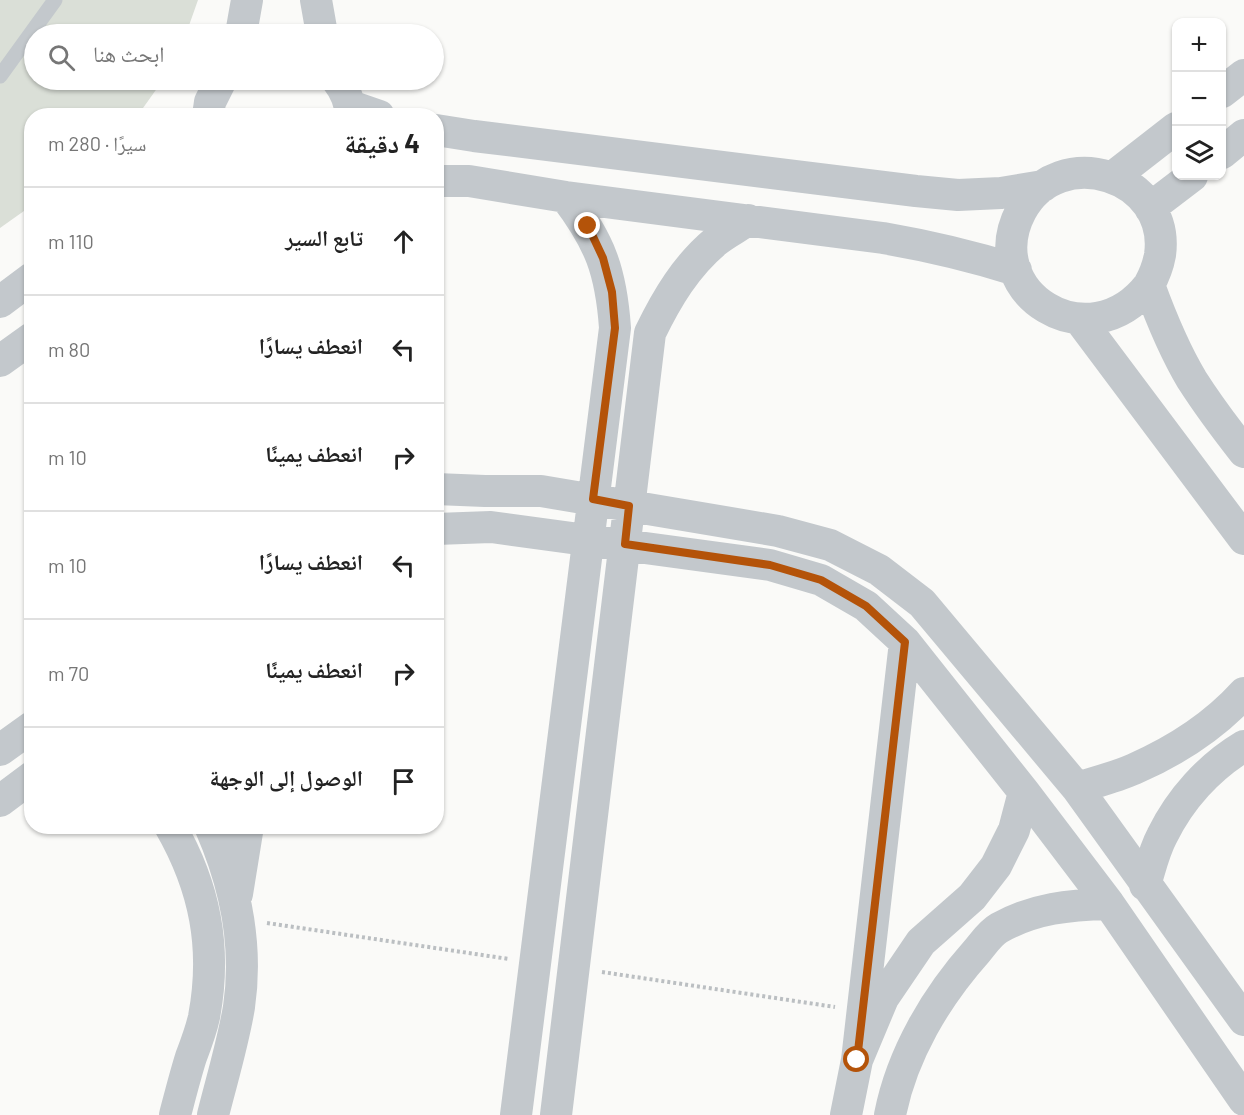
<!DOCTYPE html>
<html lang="ar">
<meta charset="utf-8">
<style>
:root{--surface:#fff;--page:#f6f6f6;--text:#222;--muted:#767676;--line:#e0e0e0}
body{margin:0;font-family:Barlow,"Noto Naskh Arabic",sans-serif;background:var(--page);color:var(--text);direction:rtl}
.controls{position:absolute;right:18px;top:18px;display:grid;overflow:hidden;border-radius:12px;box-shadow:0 2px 4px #0004}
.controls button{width:54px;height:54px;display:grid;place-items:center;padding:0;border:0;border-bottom:2px solid var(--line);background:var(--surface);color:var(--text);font:30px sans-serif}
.stop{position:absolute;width:18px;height:18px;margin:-14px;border:4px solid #b45309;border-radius:50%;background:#fff}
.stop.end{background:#b45309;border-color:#fff;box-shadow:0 2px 6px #0008}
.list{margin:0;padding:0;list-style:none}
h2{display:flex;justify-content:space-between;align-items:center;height:78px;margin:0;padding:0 24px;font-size:26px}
h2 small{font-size:20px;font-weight:400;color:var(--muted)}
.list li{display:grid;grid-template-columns:39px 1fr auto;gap:18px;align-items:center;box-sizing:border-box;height:108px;padding:0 24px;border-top:2px solid var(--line)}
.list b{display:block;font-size:22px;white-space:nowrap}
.list em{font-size:20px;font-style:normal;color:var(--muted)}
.icon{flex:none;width:33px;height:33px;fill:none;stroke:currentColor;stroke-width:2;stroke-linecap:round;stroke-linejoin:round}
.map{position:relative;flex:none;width:1244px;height:1115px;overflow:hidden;direction:ltr}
.search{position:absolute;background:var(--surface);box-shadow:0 2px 4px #0004;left:24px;top:24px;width:420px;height:66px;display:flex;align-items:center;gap:15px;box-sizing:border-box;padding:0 21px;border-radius:33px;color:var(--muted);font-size:22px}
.panel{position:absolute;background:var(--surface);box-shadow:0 2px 4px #0004;left:24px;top:108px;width:420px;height:726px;border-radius:24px;direction:rtl}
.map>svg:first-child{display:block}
.green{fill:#dadfd7}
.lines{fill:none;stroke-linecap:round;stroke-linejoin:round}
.path{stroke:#bbbfc2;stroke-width:4;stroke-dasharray:3 3;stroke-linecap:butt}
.service{stroke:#c3c8cc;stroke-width:15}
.minor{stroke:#c3c8cc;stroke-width:32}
.route{stroke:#b45309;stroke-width:8}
</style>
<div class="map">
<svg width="1244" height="1115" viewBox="0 0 1244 1115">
<rect width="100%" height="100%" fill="#fafaf8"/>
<path class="green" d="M0,0H198L186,34H34V80H163L138,115L32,116L31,206L0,228Z"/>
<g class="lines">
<path class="path" d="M26,377L32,384
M267,923L509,959
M602,972L835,1007"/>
<path class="service" d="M0,76L55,0"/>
<path class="minor" d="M316,0L322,34
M241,34L247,0
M337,80C345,90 350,102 351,116
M1222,92L1244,75
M350,106L379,116
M208,116L210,102L221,80
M436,130L474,136L916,191L958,195L1001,193L1043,186
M1222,153L1244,135
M1113,177L1176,128
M436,181H469L566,197L883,238C929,246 972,256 1016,270
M1150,208L1192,176
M1149,285C1089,363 978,292 1021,211C1059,140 1171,176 1160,255C1158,266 1154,276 1149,285C1161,318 1174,350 1192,380C1208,405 1226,429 1244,452
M0,302L32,278
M1080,320L1244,539
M0,361L32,338
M436,489L485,491H541L778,531L830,545L879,570L922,603L1077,788L1244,1020
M436,529L491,527L770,565L821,580L866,606L905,642L1024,792L1109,904L1244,1100
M0,750L32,727
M1077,788C1096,782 1116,777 1134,769C1175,751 1214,726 1244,693
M0,801L32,777
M170,826C205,887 217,948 204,1017C201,1031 196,1044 191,1057C185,1076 180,1096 175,1115
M210,826C235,883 248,946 239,1007C233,1043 222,1079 213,1115
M1145,885C1150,869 1154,851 1162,836C1180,799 1209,767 1244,746
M237,894L248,826
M857,1060L905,642
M516,1115L615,328C611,271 600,242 566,197
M556,1115L650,333C667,298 686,266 716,241C726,233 738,227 748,220
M846,1115L857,1060L883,998L921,942L972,897L996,866L1014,830L1024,792
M890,1115C902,1054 936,997 977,951C983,944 990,933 999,928C1035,908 1069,905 1109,904"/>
</g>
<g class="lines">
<path class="route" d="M588,226L603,258L612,292L615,328L593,499L629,506L625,544L770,565L821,580L866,606L905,642L857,1060"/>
</g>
</svg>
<div class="controls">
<button>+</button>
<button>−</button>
<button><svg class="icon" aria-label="layers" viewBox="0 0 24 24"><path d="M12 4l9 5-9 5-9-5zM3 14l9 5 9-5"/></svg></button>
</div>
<div class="stop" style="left:857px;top:1060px"></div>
<div class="stop end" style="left:588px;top:226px"></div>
<div class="search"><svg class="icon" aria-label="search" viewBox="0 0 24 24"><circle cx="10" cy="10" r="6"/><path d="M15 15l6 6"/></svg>ابحث هنا</div>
<section class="panel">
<h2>4 دقيقة<small>سيرًا · 280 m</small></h2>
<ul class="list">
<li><svg class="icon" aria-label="ahead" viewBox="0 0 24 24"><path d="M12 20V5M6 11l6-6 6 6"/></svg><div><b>تابع السير</b></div><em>110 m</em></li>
<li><svg class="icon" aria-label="left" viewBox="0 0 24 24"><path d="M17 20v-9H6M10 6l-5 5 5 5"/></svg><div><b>انعطف يسارًا</b></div><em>80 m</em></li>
<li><svg class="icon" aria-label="right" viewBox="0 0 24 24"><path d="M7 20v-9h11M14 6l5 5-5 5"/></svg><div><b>انعطف يمينًا</b></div><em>10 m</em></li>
<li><svg class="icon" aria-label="left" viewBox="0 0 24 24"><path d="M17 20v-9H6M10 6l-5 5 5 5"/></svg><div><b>انعطف يسارًا</b></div><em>10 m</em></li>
<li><svg class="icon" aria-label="right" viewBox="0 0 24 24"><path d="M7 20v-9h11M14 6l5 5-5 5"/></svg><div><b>انعطف يمينًا</b></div><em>70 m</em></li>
<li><svg class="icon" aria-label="arrive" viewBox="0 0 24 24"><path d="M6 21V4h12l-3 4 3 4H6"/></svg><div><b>الوصول إلى الوجهة</b></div></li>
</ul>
</section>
</div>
